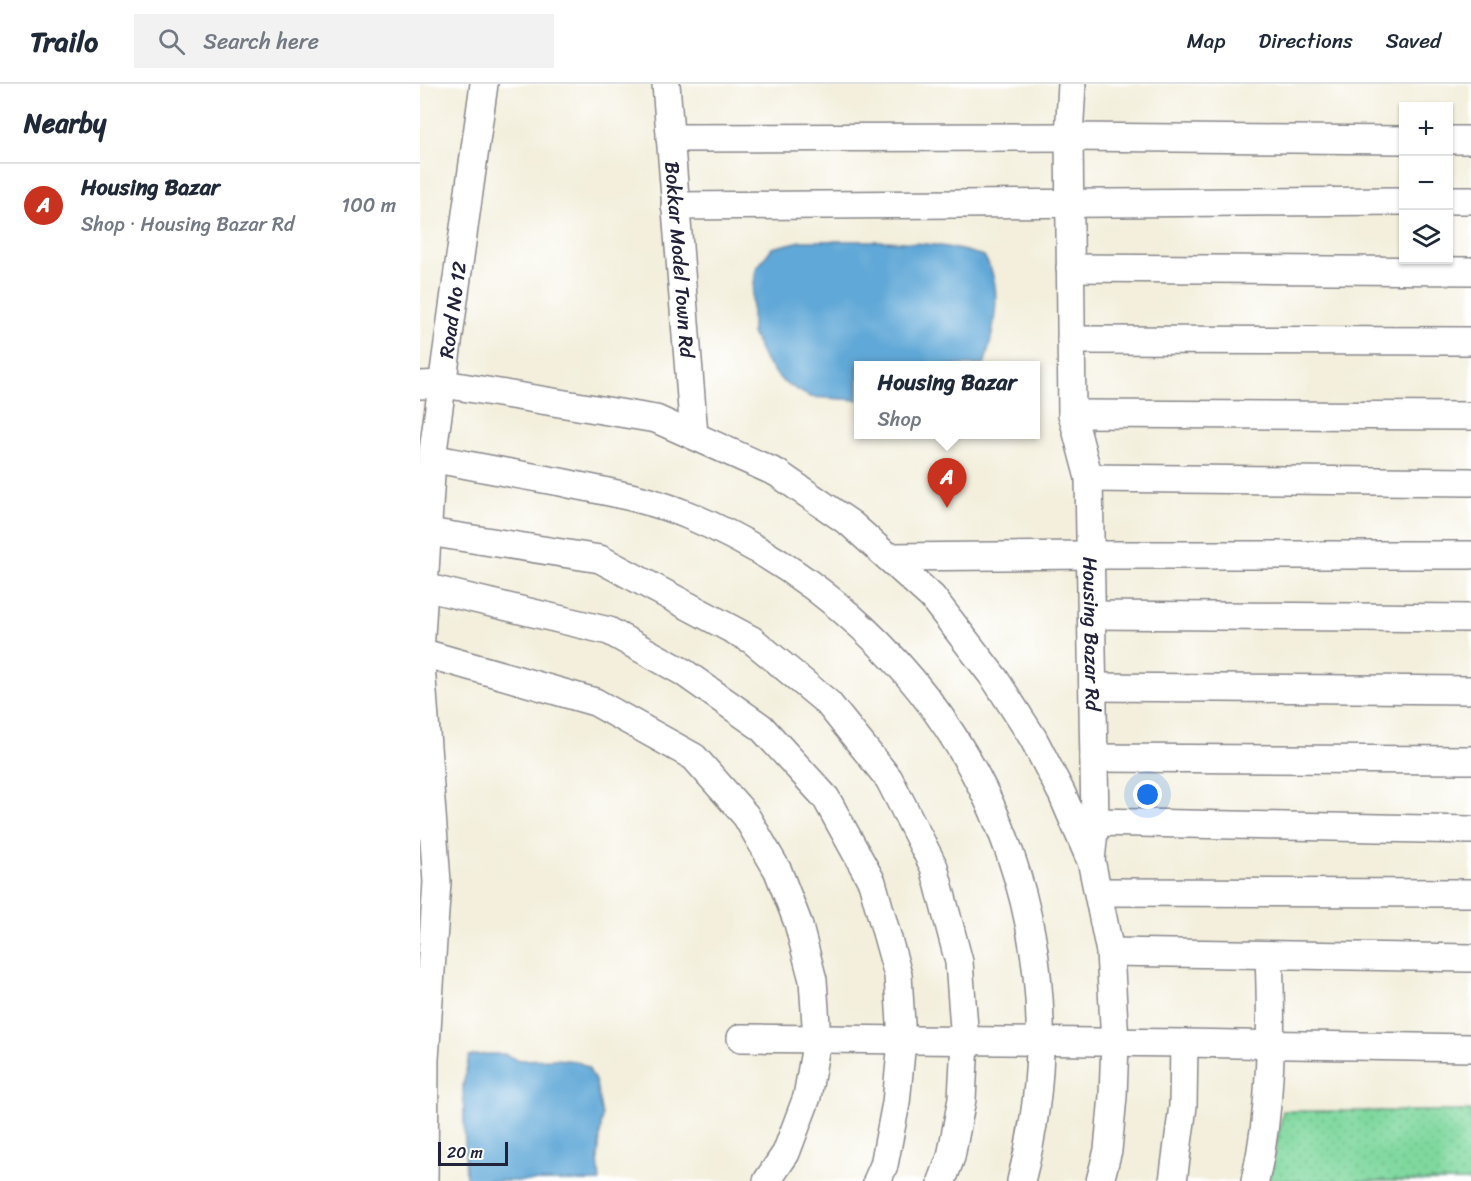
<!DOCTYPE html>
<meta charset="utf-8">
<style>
:root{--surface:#fff;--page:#f2f2f3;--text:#1f2937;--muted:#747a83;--line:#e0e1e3;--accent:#c8321e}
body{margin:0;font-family:Sriracha,sans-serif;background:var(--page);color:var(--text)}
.controls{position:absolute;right:18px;top:18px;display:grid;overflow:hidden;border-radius:0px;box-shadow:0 2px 4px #0004}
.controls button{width:54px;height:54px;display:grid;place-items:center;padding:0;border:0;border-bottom:2px solid var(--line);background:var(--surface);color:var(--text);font:30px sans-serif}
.scale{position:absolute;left:18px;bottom:15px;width:70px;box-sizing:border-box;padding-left:6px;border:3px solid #22223b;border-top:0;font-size:16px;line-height:21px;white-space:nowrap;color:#22223b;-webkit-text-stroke:4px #fff;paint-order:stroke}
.you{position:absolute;left:728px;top:711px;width:21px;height:21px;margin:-15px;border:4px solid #fff;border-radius:50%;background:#1a73e8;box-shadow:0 0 0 9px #1a73e833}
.badge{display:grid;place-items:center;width:39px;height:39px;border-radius:50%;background:var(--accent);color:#fff;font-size:20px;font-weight:700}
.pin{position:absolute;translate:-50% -50px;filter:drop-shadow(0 2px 3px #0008)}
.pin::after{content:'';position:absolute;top:32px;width:21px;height:18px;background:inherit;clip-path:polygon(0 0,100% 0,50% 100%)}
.popup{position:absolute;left:434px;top:277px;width:186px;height:78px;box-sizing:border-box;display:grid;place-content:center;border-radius:0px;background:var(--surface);filter:drop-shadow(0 2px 4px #0005);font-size:20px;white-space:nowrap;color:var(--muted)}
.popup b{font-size:22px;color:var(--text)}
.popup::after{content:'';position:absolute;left:50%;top:100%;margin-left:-12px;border:12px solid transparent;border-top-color:var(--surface)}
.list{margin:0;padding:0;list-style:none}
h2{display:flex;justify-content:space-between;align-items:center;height:78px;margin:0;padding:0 24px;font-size:26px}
h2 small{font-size:20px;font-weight:400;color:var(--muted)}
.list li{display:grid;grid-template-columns:39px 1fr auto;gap:18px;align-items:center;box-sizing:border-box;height:84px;padding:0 24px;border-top:2px solid var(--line)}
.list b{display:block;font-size:22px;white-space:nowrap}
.list p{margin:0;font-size:20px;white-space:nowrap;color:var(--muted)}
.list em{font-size:20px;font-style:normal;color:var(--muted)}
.icon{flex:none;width:33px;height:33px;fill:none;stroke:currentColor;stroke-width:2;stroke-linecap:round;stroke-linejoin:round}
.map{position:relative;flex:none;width:1051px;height:1097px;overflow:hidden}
header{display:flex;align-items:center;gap:36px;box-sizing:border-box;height:84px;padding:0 30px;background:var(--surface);border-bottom:2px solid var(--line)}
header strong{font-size:28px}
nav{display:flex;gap:33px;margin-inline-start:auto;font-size:21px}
.search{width:420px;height:54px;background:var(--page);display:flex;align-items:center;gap:15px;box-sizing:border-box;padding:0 21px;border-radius:0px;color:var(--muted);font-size:22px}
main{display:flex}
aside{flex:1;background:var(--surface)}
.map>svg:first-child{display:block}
.park{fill:url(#park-dots);stroke:#507d6c;stroke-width:1.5}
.water{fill:#61a8d7;stroke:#426589;stroke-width:1.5}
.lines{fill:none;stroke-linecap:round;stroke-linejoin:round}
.minor-casing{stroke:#8a888c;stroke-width:30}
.minor{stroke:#fff;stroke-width:27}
.labels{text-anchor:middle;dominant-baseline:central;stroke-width:5;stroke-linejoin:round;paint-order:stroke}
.street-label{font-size:20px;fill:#22223b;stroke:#fff}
</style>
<header>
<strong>Trailo</strong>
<div class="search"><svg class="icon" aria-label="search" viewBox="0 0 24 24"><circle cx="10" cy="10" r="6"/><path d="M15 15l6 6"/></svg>Search here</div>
<nav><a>Map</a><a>Directions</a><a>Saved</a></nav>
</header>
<main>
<aside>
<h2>Nearby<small></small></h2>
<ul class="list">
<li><span class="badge">A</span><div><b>Housing Bazar</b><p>Shop · Housing Bazar Rd</p></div><em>100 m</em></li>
</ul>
</aside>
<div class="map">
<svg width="1051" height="1097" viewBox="0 0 1051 1097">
<defs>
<pattern id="park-dots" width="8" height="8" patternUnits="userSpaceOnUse" patternTransform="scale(1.5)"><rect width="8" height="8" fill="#7fd89e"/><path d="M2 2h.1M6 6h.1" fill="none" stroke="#6db989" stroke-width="1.8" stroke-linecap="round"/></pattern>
</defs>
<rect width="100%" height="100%" fill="#fff"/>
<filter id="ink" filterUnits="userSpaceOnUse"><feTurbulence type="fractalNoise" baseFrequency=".0167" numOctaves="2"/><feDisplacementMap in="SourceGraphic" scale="12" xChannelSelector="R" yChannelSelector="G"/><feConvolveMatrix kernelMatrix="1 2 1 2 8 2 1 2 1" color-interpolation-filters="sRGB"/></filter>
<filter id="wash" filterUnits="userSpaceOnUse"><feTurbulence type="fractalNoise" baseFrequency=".008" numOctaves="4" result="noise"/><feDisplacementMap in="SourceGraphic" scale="24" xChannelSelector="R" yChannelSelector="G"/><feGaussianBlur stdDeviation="1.35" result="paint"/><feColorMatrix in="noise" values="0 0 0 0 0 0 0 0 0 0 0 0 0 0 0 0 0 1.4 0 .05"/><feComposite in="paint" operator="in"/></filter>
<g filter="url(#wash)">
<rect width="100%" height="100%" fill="#f3efdc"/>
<path class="park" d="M863,1027H1051V1097H849Z"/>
<path class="water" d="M381,157C442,157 505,153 564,172C567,177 570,183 572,189C581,214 572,257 564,281L438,282V316L390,313L363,298L345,277L332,249V214L336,185L352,164Z
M69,970H84L98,976L136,975L156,977L168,983L176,999L182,1031L178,1075L180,1097H46L43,1002L49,972Z"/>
</g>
<g filter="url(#ink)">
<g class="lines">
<g class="minor-casing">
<g id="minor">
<path id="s1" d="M246,0L274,351"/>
<path id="s2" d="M652,0L649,53L652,330L669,394L675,738L671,776L690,868L695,959L693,1012L688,1066L680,1097"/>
<path d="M250,54L649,53L984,56"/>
<path d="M1028,56H1051"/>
<path d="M1028,116H1051"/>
<path d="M255,122L984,117"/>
<path d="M650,184L1051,187"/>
<path d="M651,256L1051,257"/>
<path d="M0,301L24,300L236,335L357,389L431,440L512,513L575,595L613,654L642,710L670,775"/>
<path d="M652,330L1051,332"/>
<path d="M12,374C56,383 101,391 145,399C188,408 230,415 270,432C533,544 674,819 601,1097"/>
<path d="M669,394L1051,398"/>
<path d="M8,448L180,475L332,556L408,619L469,695L514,783L539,878L545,957L542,1015L531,1073L522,1097"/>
<path d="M468,473L671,471H1051"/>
<path d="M4,503L189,547L263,588L341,643L406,714L452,798L478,891L482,957L476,1019L464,1081L457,1097"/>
<path d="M672,531L1051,534"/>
<path d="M0,568L175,618L274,673L326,732L358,787L378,839L393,896L397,955L387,1013L366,1069L347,1097"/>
<path d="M673,603L1051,606"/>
<path d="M674,674L1051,676"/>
<path d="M675,738L1051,746"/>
<path d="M679,808L1051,809"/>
<path d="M690,868L1051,874"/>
<path d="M321,954L764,959L1051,964"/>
<path id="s3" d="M4,1097L5,975L17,798L0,568L12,374L64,0"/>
<path d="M753,1097L763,1022L764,959"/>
<path d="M835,1097C852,1023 852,947 849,871"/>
</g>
</g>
<use href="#minor" class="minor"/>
</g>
</g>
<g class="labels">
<g class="street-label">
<text stroke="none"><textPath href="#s1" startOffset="176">Bokkar Model Town Rd</textPath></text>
<text stroke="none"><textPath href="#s3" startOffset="874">Road No 12</textPath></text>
<text stroke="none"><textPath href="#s2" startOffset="552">Housing Bazar Rd</textPath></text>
</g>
</g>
</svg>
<div class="controls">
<button>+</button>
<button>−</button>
<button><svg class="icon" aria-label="layers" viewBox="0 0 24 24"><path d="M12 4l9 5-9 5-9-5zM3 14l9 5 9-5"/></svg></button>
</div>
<div class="scale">20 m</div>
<div class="you"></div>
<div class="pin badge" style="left:527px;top:424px">A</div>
<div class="popup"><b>Housing Bazar</b>Shop</div>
</div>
</main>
